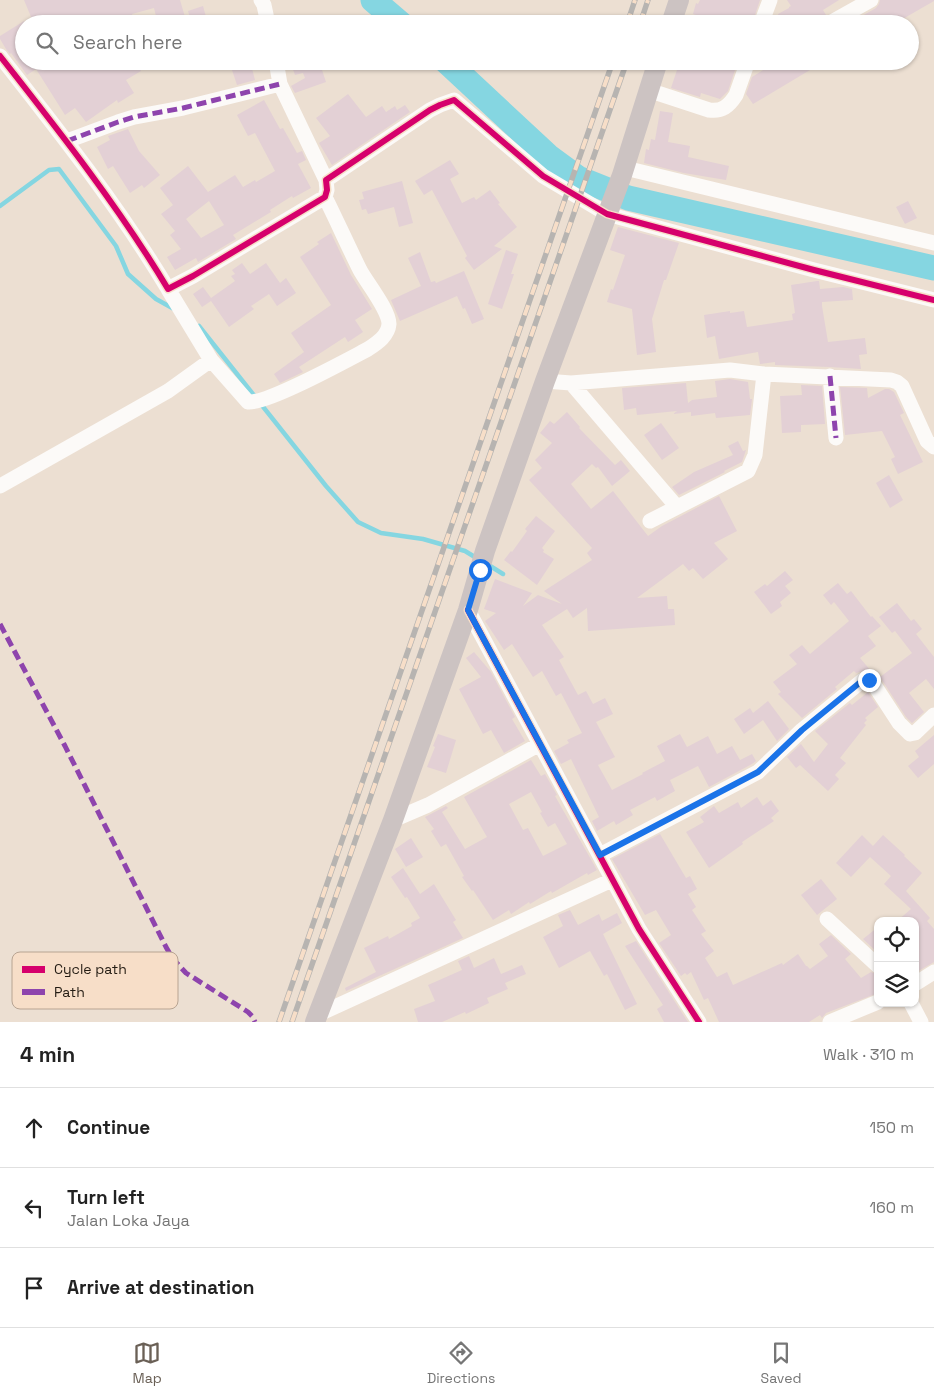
<!DOCTYPE html>
<meta charset="utf-8">
<style>
:root{--surface:#fff;--page:#f2f2f2;--text:#222;--muted:#767676;--line:#e0e0e0;--accent:#6a6056}
body{margin:0;font-family:"Space Grotesk",sans-serif;background:var(--page);color:var(--text)}
.controls{position:absolute;right:15px;bottom:15px;display:grid;overflow:hidden;border-radius:10px;box-shadow:0 1px 4px #0004}
.controls button{width:45px;height:45px;display:grid;place-items:center;padding:0;border:0;border-bottom:1px solid var(--line);background:var(--surface);color:var(--text);font:25px sans-serif}
.stop{position:absolute;width:15px;height:15px;margin:-11px;border:4px solid #1a73e8;border-radius:50%;background:#fff}
.stop.end{background:#1a73e8;border-color:#fff;box-shadow:0 1px 5px #0008}
.list{margin:0;padding:0;list-style:none}
h2{display:flex;justify-content:space-between;align-items:center;height:65px;margin:0;padding:0 20px;font-size:21px}
h2 small{font-size:16px;font-weight:400;color:var(--muted)}
.list li{display:grid;grid-template-columns:32px 1fr auto;gap:15px;align-items:center;box-sizing:border-box;height:80px;padding:0 20px;border-top:1px solid var(--line)}
.list b{display:block;font-size:19px;white-space:nowrap}
.list p{margin:0;font-size:16px;white-space:nowrap;color:var(--muted)}
.list em{font-size:16px;font-style:normal;color:var(--muted)}
.icon{flex:none;width:28px;height:28px;fill:none;stroke:currentColor;stroke-width:2;stroke-linecap:round;stroke-linejoin:round}
.map{position:relative;flex:none;width:934px;height:1022px;overflow:hidden}
.search{position:absolute;background:var(--surface);box-shadow:0 1px 4px #0004;left:15px;right:15px;top:15px;height:55px;display:flex;align-items:center;gap:12px;box-sizing:border-box;padding:0 18px;border-radius:28px;color:var(--muted);font-size:19px}
.sheet{height:305px;background:var(--surface)}
nav{display:flex;justify-content:space-around;align-items:center;box-sizing:border-box;height:70px;border-top:1px solid var(--line);background:var(--surface);font-size:14px;color:var(--muted)}
nav a{display:grid;justify-items:center;gap:2px}
nav .on{color:var(--accent)}
.map>svg:first-child{display:block}
.lines{fill:none;stroke-linecap:round;stroke-linejoin:round}
.stream{stroke:#85d6e1;stroke-width:4.5}
.river{stroke:#85d6e1;stroke-width:25}
.building{fill:#e3d0d5;fill-rule:evenodd}
.minor{stroke:#fcfaf8;stroke-width:15}
.major{stroke:#ccc3c2;stroke-width:20}
.rail-casing{stroke:#b7b4b1;stroke-width:5.5}
.rail{stroke:#f7dec8;stroke-width:4;stroke-dasharray:11;stroke-linecap:butt}
.quiet{stroke:#8e44ad;stroke-width:5;stroke-dasharray:10 5;stroke-linecap:butt}
.cycleway-casing{stroke:#f7dec8;stroke-width:9}
.cycleway{stroke:#d6006c;stroke-width:6}
.route{stroke:#1a73e8;stroke-width:6}
.key{fill:#f7dec8;stroke:#b8a492;stroke-width:1}
.key-label{font-size:14px;fill:#241c13}
</style>
<div class="map">
<svg width="934" height="1022" viewBox="0 0 934 1022">
<rect width="100%" height="100%" fill="#ecdfd2"/>
<g class="lines">
<path class="stream" d="M0,206L49,170L59,169L116,246L128,274L156,299L174,309
M199,326L326,486L358,522L381,533L423,539L465,551L478,559
M487,564L503,574"/>
<path class="river" d="M373,0L401,24
M446,61L548,156L578,178L628,198L934,268"/>
</g>
<path class="building" d="M24,0H180L185,17L158,24L154,8L132,14L136,24H56L53,17L34,24Z
M700,0H760L752,24H699L702,17L693,14L696,3L698,4Z
M787,0H839L823,10L826,15L820,19L819,24H783L778,14L789,8V7L791,6Z
M880,0H934V1L894,24H848L876,8L879,4Z
M203,6L208,24H192L188,11Z
M24,21V61H135L141,71L126,80L134,93L118,103L117,100L86,122L75,108L65,115L36,69L27,75L11,53L10,54L6,49L0,39V36Z
M250,61L255,80L237,85L231,67Z
M290,61H319L326,82L295,93L291,86L305,78L303,73L295,75Z
M680,61H738L728,91L720,99L701,93L700,97L671,88Z
M778,61H825L753,104L746,94L752,77Z
M348,94L366,117L382,106L386,112L395,106L397,110L405,105L410,112L332,165L319,143L330,136L316,118Z
M264,100L280,129L283,128L297,153L302,151L306,160L298,164L311,188L293,198L292,196L270,210L271,212L233,235L236,239L198,262L196,258L175,270L167,257L181,249L170,235L175,231L161,214L173,205L160,188L188,166L208,192L235,175L243,187L255,180L256,182L275,171L255,133L248,136L237,115ZM209,201L224,225L201,238L186,219Z
M660,111L673,113L668,142L690,146L688,157L729,166L726,180L684,173L644,163L646,149L649,150L651,139L655,140Z
M128,129L139,151L160,175L144,188L142,185L130,193L113,166L108,169L97,147L110,140L108,136Z
M450,160L459,174L450,179L462,203L474,197L476,200L490,190L500,203L498,204L517,227L494,246L502,249L474,270L465,258L467,256L432,190L424,195L415,181Z
M402,181L413,223L399,227L394,207L368,214L366,209L362,210L359,200L364,199L362,192Z
M908,201L917,218L905,224L896,207Z
M618,227L679,243L666,280H664L652,319L656,352L637,355L632,309L607,302L611,289L613,290L625,255L610,250Z
M331,233L351,275L372,309L355,320L363,332L348,342L345,337L299,367L303,372L280,383L274,374L304,352L291,333L331,305L300,257L319,244L317,242Z
M506,250L518,254L511,274H514L502,309L488,304Z
M420,252L431,282L435,281L436,283L464,271L484,319L472,324L465,308L463,309L457,296L400,321L391,300L421,286L408,258Z
M242,263L250,274L266,263L280,283L286,278L296,293L277,306L269,294L251,306L254,309L229,327L211,301L202,307L193,294L203,287L211,298L235,281L231,276L235,274L232,270Z
M817,281H819L820,289L843,287L852,289L853,300L822,302V306L828,342L865,338L867,354L859,355L861,369L830,367L775,365V362L760,364L758,352L719,359L715,336L707,338L704,315L730,311V313L744,311L747,327L793,320L792,314L795,313L791,285Z
M730,379L748,382L750,399H752L750,415L716,418L715,413L691,416V412L673,414L677,411L637,415L636,408L624,410L622,388L686,383L688,403L692,400L717,397L715,381Z
M801,385L822,386L825,424L801,425V432L782,433L780,396L802,395Z
M840,387L867,388L868,398L885,389H889L894,392L904,413L900,415L923,462L898,474L891,459L895,457L882,431L845,435Z
M567,412L580,427L579,428L615,465L621,460L630,471L612,486L598,467L596,468L592,464L571,484L591,509L613,491L648,536L662,526L719,496L737,531L714,543L728,559L703,579L693,568L689,571L683,564L637,598L667,596L668,609H674L675,625L588,631L587,608L573,618L567,609L542,625L564,657L559,660L578,695L586,691L593,704L605,698L613,714L596,722L615,757L598,765L612,790L643,774L642,773L665,761L657,746L680,734L687,747L708,736L717,754L732,746L740,760L752,754L756,761L752,764L709,787L698,766L670,780L675,791L657,801L655,797L630,810L633,815L616,825L614,821L597,831L592,821L599,817L571,759L561,764L554,751L569,743L567,740L582,733L561,693L556,696L542,671L533,677L512,644L504,650L485,621L496,613L484,609L495,579L532,593L523,606L538,595L562,604L544,591L592,560L587,553L592,548L529,480L542,468L535,460L552,443L540,433L550,421L554,424Z
M661,423L679,448L662,460L644,435Z
M738,441L743,451L746,450L742,462L724,471L725,472L679,495L672,487L694,472L733,455L728,446Z
M889,475L903,500L890,508L876,483Z
M536,516L555,531L542,548L544,550L543,552L554,559L537,585L504,560L511,551L512,552L527,531L525,529Z
M785,571L793,580L785,586L791,593L780,602L782,606L771,614L754,592L765,584L767,586Z
M838,583L847,594L851,591L871,617L872,616L881,626L868,636L876,646L860,658L871,671H863L856,673L854,671L835,687L837,689L802,718L778,694L781,692L773,682L797,664L789,655L802,645L810,654L849,621L834,602L831,605L823,595Z
M897,603L911,621L914,619L922,629L916,634L934,657V689L926,679L909,693L924,712L912,723L906,717L880,677L912,653L895,631L892,633L879,617Z
M474,652L491,672L515,717L512,719L525,741L504,753L491,730L483,734L459,689L481,677L466,658Z
M868,692L878,707L865,718L867,720L864,723L866,725L840,758L846,763L835,775L839,779L828,791L800,765L796,768L787,757L801,744L814,762L828,744L815,731L850,703L852,705Z
M768,701L789,729L777,741L763,720L744,734L734,719L750,708L753,713Z
M438,734L456,740L446,773L427,767L435,747L433,746Z
M934,735V764L918,778L908,766L919,757L915,751Z
M531,760L541,776L545,774L557,795L555,796L597,870L588,875L587,873L552,893L551,891L530,904L529,902L511,914L509,910L493,920L473,890L472,891L462,877L464,876L446,844L441,847L431,831L434,829L425,817L446,806L448,808L442,812L465,849L487,837L464,797ZM531,792L542,812L540,813L548,827L555,823L567,844L543,856L528,828L523,830L509,804Z
M757,797L763,806L771,800L779,811L771,818L774,821L742,842L743,844L709,868L686,832L704,822L700,817L714,806L719,813L738,802L741,808Z
M660,834L686,878L690,876L697,889L688,894L696,907L692,910L706,931L701,934L714,951L705,958L717,977L727,972L733,985L782,963L783,965L798,954L806,966H807L810,969L828,956L819,944L831,935L851,954L845,959L861,978L871,972L878,975V993L826,1013L822,1018L820,1015L809,1022H719L708,998L704,1000L691,972L687,975L685,973L681,976L659,943L671,935L656,910L645,915L612,859Z
M862,835L873,846L883,835L905,855L904,856L922,873L906,891L930,918L927,921L934,929V962L915,973V921H897L911,909L884,884L891,876L870,857L851,877L836,863Z
M411,838L423,857L406,867L395,849Z
M403,868L420,894L434,884L456,920L453,922L463,938L346,991L345,988L376,972L364,948L388,936L389,939L412,926L411,923L420,918L407,897L405,898L391,877Z
M821,879L837,899L817,915L801,895Z
M570,910L578,925L599,914L602,921L617,913L622,923L603,934L637,1004L625,1010L607,974L604,976L590,951L559,968L543,937L563,926L558,915Z
M878,927V953L863,939Z
M636,941L686,1019L688,1022H664L657,1009L663,1005L625,946Z
M469,956L474,968L494,958L501,974L522,965L526,974L505,983L508,989L487,998L489,1003L466,1014L465,1012L442,1022H418L414,1009L435,1001L428,985L462,970L458,961Z"/>
<g class="lines">
<path class="minor" d="M261,0L264,5L268,24
M761,24L770,0
M828,24L871,0
M0,56C59,131 119,207 168,289L193,276L325,197L327,190L326,180L430,110L440,105L454,100L543,176L607,214L814,270L934,300
M276,61L280,84L326,180
M648,90L709,110C722,112 729,106 736,95L748,61
M67,141L118,122L134,117L183,108L280,84
M625,168L934,243
M168,289L211,360L248,402C267,404 347,360 368,349C377,343 388,336 389,324C389,310 367,283 360,270C348,246 337,221 325,197
M830,376L836,438
M545,381L571,383L730,370L764,374L891,380L897,382L902,386L927,441L934,447
M571,383L677,507
M0,486L168,391L211,360
M650,521L748,471L755,455L764,374
M468,610L639,929L699,1022
M393,820L428,805L540,744
M600,855L758,772L802,730L863,680H869L873,683L899,723L910,734L915,733L934,715
M827,919L878,966
M915,984L934,972
M911,1003L921,1022
M317,1015L612,880
M830,1022L878,1002"/>
<path class="major" d="M671,24L679,0
M315,1022L393,820L468,610L485,551L545,381L622,175L658,61"/>
<g class="rail-casing">
<path id="rail" d="M627,24L635,0
M640,24L648,0
M279,1022L613,61
M292,1022L627,61"/>
</g>
<use href="#rail" class="rail"/>
<path class="quiet" d="M67,141L118,122L134,117L183,108L280,84
M830,376L836,438
M0,624L65,746L166,947L173,959L186,973L248,1012L252,1016L255,1022"/>
<g class="cycleway-casing">
<path id="cycleway" d="M0,56C59,131 119,207 168,289L193,276L325,197L327,190L326,180L430,110L440,105L454,100L543,176L607,214L814,270L934,300
M468,610L639,929L699,1022"/>
</g>
<use href="#cycleway" class="cycleway"/>
</g>
<g class="lines">
<path class="route" d="M480,570L468,610L600,855L758,772L802,730L863,680H869"/>
</g>
<rect x="12" y="952" width="166" height="57" rx="8" class="key"/>
<rect x="22" y="966" width="23" height="7" fill="#d6006c"/>
<rect x="22" y="989" width="23" height="6" fill="#8e44ad"/>
<g class="key-label">
<text x="54" y="974">Cycle path</text>
<text x="54" y="997">Path</text>
</g>
</svg>
<div class="controls">
<button><svg class="icon" aria-label="locate" viewBox="0 0 24 24"><circle cx="12" cy="12" r="6"/><path d="M12 2v4M12 18v4M2 12h4M18 12h4"/></svg></button>
<button><svg class="icon" aria-label="layers" viewBox="0 0 24 24"><path d="M12 4l9 5-9 5-9-5zM3 14l9 5 9-5"/></svg></button>
</div>
<div class="stop" style="left:480px;top:570px"></div>
<div class="stop end" style="left:869px;top:680px"></div>
<div class="search"><svg class="icon" aria-label="search" viewBox="0 0 24 24"><circle cx="10" cy="10" r="6"/><path d="M15 15l6 6"/></svg>Search here</div>
</div>
<section class="sheet">
<h2>4 min<small>Walk · 310 m</small></h2>
<ul class="list">
<li><svg class="icon" aria-label="ahead" viewBox="0 0 24 24"><path d="M12 20V5M6 11l6-6 6 6"/></svg><div><b>Continue</b></div><em>150 m</em></li>
<li><svg class="icon" aria-label="left" viewBox="0 0 24 24"><path d="M17 20v-9H6M10 6l-5 5 5 5"/></svg><div><b>Turn left</b><p>Jalan Loka Jaya</p></div><em>160 m</em></li>
<li><svg class="icon" aria-label="arrive" viewBox="0 0 24 24"><path d="M6 21V4h12l-3 4 3 4H6"/></svg><div><b>Arrive at destination</b></div></li>
</ul>
</section>
<nav>
<a class="on"><svg class="icon" aria-label="map" viewBox="0 0 24 24"><path d="M3 6l6-2 6 2 6-2v14l-6 2-6-2-6 2zM9 4v14M15 6v14"/></svg>Map</a>
<a><svg class="icon" aria-label="directions" viewBox="0 0 24 24"><path d="M12 3l9 9-9 9-9-9zM9 14v-3h6M13 9l2 2-2 2"/></svg>Directions</a>
<a><svg class="icon" aria-label="saved" viewBox="0 0 24 24"><path d="M7 4h10v16l-5-4-5 4z"/></svg>Saved</a>
</nav>
